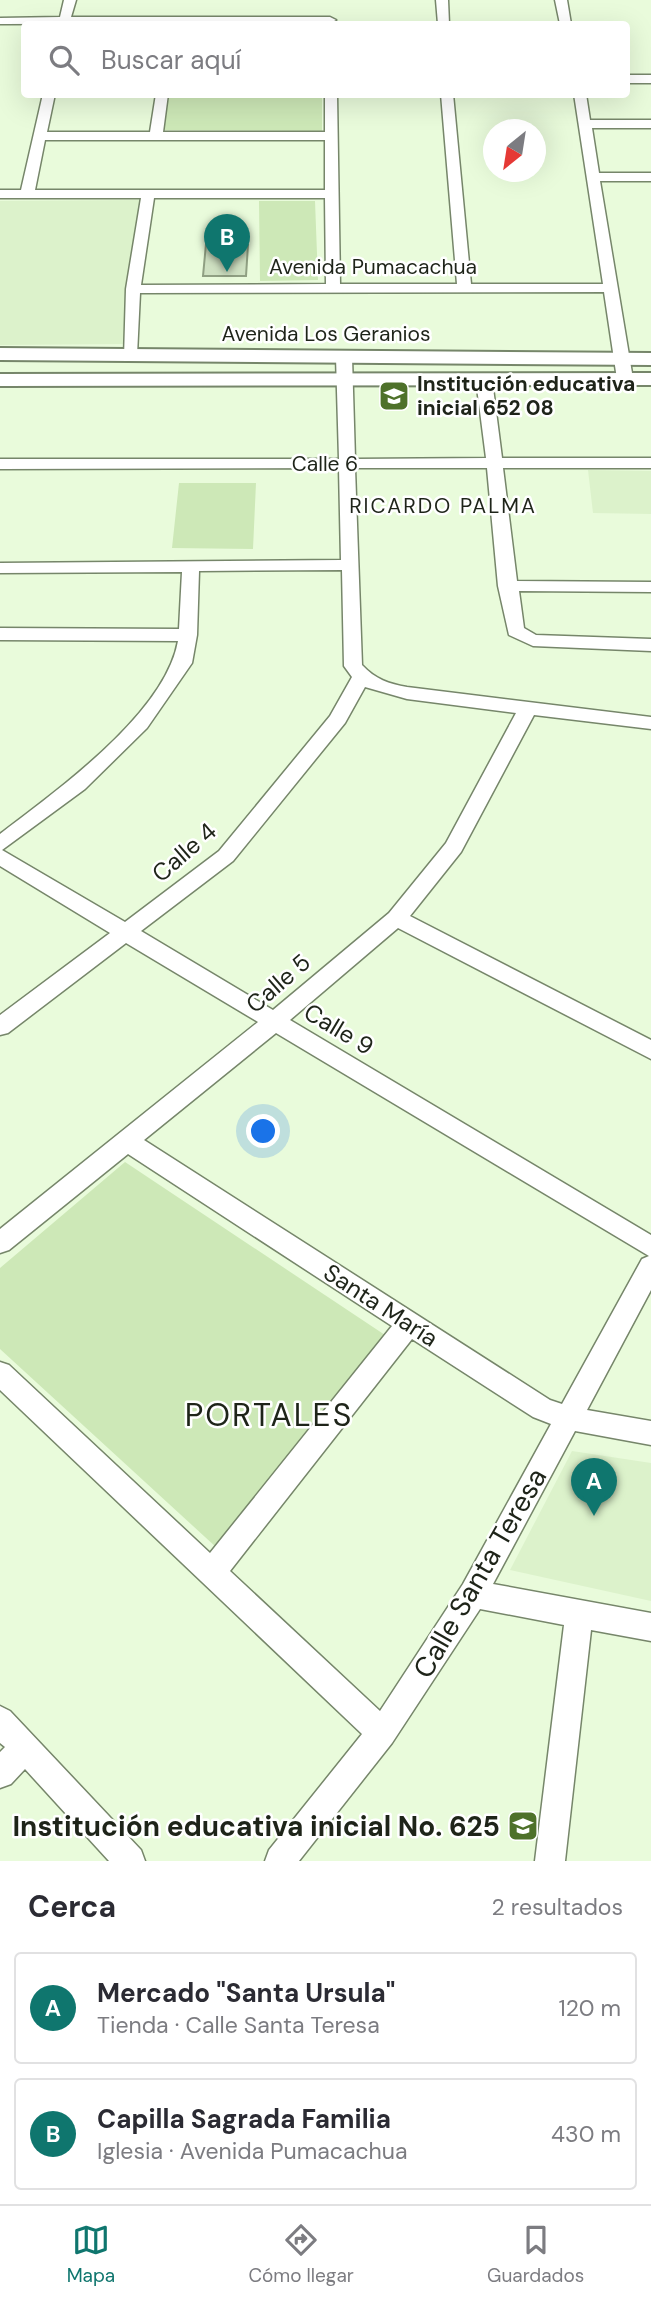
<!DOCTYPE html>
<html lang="es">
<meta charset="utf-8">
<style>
:root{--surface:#fff;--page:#f2f2f3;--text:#2b2b33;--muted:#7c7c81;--line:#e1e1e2;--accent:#0f766e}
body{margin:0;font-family:"DM Sans",sans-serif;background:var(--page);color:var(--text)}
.compass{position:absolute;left:483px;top:119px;width:63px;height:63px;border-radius:50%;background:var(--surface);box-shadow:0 7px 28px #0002;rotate:210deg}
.you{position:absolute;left:264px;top:1132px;width:24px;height:24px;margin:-18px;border:5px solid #fff;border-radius:50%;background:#1a73e8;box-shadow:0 0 0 10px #1a73e833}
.badge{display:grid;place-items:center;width:46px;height:46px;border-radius:50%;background:var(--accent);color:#fff;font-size:23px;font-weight:700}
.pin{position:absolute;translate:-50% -58px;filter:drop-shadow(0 2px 4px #0008)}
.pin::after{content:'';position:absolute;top:37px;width:24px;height:21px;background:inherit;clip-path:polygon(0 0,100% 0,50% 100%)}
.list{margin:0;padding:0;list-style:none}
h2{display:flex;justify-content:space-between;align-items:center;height:91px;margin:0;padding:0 28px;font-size:30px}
h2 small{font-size:23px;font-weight:400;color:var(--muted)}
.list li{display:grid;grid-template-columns:46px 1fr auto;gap:21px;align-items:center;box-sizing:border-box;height:112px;margin:0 14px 14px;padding:0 14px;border:2px solid var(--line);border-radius:7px}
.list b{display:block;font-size:26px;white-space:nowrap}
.list p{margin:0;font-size:23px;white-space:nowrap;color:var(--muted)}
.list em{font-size:23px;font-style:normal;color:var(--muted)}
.icon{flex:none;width:38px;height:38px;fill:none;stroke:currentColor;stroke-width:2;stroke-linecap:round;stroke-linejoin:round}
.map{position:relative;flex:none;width:651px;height:1861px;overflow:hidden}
.search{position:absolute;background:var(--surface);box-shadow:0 7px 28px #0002;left:21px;right:21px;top:21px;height:77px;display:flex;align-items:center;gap:18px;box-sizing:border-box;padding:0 24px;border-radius:7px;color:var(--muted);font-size:26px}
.sheet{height:343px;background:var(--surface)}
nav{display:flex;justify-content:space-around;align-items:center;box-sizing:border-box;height:98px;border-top:2px solid var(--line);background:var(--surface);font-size:19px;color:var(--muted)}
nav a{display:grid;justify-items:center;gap:4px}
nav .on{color:var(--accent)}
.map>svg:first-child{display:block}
.built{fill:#dcf2cb}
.green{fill:#cde8b7}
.building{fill:#cfe1c2;stroke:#90a083;stroke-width:2}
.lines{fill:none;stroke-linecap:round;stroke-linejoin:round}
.minor-casing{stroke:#76866a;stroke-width:3}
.tertiary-casing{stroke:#76866a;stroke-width:4}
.minor{fill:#fff;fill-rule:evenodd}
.tertiary{fill:#fff;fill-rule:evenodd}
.labels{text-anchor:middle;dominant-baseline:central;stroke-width:5;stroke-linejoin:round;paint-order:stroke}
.far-street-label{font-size:21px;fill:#1e2419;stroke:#fff}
.far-poi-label{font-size:21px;font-weight:bold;fill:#1e2419;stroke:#fff;text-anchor:start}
.far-neighbourhood-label{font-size:21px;letter-spacing:2px;fill:#1e2419;stroke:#fff}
.street-label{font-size:24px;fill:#1e2419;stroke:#fff}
.near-street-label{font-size:28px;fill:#1e2419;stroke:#fff}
.near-poi-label{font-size:28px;font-weight:bold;fill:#1e2419;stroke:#fff;text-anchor:end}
.near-neighbourhood-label{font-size:32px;letter-spacing:2px;fill:#1e2419;stroke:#fff}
</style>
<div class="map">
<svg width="651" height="1861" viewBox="0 0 651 1861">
<rect width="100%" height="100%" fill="#e9fbdb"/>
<path class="built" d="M140,200L123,344L0,345V201Z
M588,470L651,471V514L593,513Z
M572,1451L651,1463V1601L510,1570Z"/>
<path class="green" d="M169,95H322V131L164,130Z
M259,201H315L318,280L260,281Z
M179,483H256L253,549L172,548Z
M125,1162L388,1337L217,1548L0,1349V1268Z"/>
<path class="building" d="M206,244L248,245L246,276H203Z"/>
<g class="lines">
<g class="minor-casing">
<path id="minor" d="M64,0H76L71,17H330L336,20L330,23L0,24V18L60,17Z
M436,0H448L449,24H438Z
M555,0H567L571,24H560Z
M626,75H651V83H626Z
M43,94H55L47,132H150L156,94H168L163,132H325V94H337L340,284H457L441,94H453L471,284H603L574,94H586L590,120H651V128H592L599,173H651V181H600L633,379L625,384L617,379L604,292L140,293L137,355L129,360L124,358L126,289L141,198H0V190H21ZM45,140H325V190H35ZM154,198H325L326,284L141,285Z
M344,352L352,357L355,459L486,458L476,380L484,375L492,380L502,458H651V468H503L517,581L651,582V592L519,591L524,628L536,635L651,639V651L533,646L509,635L498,586L487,468H355L362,665C375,679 389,684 407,687L651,717V729L534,715L461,852L410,916L651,1040V1059L398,928L290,1020L651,1235V1290L587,1410L651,1421V1445L575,1431L493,1584L651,1613V1641L591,1630L565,1861H535L564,1625L480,1609L392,1743L299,1861H265L269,1850L362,1734L0,1390V1362L9,1365L210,1553L392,1326L128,1154L9,1250L0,1253V1229L258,1022L126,943L8,1033L0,1035V1015L110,933L0,866V834C57,790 165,714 178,641L0,640V628L179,629L182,572L0,573V563L341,560L339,468L0,469V459H339L336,357ZM342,570L344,666L352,677L330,716L219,851L125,922L2,850L85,789L147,728L192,663L197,635L199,571ZM365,687L407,699L516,713L446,843L389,913L273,1010L141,931L233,861L345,723ZM276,1033L649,1256L642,1259L562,1404L550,1400L144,1140ZM412,1339L533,1417L551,1424L463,1584L380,1711L230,1571Z
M0,1706L10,1711L141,1850L145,1861H109L25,1769L11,1784L0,1788V1752L5,1747L0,1743Z"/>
</g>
<g class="tertiary-casing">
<path id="tertiary" d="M0,348L651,353V365L0,360Z
M651,373V385L0,386V374Z"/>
</g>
<use href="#minor" class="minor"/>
<use href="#tertiary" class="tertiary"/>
</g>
<defs>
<g id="school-square" transform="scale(1.575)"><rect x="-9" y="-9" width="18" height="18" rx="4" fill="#4e712a" stroke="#fff"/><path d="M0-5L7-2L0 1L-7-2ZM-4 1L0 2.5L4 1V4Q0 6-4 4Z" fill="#fff"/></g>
</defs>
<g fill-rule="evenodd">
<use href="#school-square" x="394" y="396"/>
<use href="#school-square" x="523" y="1826"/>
</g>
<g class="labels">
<g class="far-street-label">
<text x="373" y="267">Avenida Pumacachua</text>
<text x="326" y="334">Avenida Los Geranios</text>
<text x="325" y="464">Calle 6</text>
</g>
<g class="far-poi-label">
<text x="417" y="384">Institución educativa<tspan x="417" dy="24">inicial 652 08</tspan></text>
</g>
<g class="far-neighbourhood-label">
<text x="443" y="506">RICARDO PALMA</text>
</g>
<g class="street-label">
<text transform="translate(184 852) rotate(-41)">Calle 4</text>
<text transform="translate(278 983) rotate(-41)">Calle 5</text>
<text transform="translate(339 1029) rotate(31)">Calle 9</text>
<text transform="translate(381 1305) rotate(33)">Santa María</text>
</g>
<g class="near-street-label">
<text transform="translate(480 1573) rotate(-60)">Calle Santa Teresa</text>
</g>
<g class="near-poi-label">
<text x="500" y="1826">Institución educativa inicial No. 625</text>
</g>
<g class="near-neighbourhood-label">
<text x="269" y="1415">PORTALES</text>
</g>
</g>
</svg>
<svg class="compass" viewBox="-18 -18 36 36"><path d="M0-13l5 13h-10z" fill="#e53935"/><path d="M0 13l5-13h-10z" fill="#7c7c81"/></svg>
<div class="you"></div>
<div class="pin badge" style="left:594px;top:1516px">A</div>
<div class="pin badge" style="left:227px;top:272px">B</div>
<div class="search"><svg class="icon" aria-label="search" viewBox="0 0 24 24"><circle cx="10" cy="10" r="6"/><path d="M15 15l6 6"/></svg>Buscar aquí</div>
</div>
<section class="sheet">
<h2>Cerca<small>2 resultados</small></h2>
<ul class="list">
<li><span class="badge">A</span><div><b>Mercado &quot;Santa Ursula&quot;</b><p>Tienda · Calle Santa Teresa</p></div><em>120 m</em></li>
<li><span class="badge">B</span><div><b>Capilla Sagrada Familia</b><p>Iglesia · Avenida Pumacachua</p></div><em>430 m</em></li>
</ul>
</section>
<nav>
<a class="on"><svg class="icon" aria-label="map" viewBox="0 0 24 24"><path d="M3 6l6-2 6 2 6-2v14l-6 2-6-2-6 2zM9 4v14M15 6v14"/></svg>Mapa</a>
<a><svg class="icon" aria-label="directions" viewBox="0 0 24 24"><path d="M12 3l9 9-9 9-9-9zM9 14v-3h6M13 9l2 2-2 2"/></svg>Cómo llegar</a>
<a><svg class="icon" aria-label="saved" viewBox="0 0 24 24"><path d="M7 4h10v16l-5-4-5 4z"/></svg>Guardados</a>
</nav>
